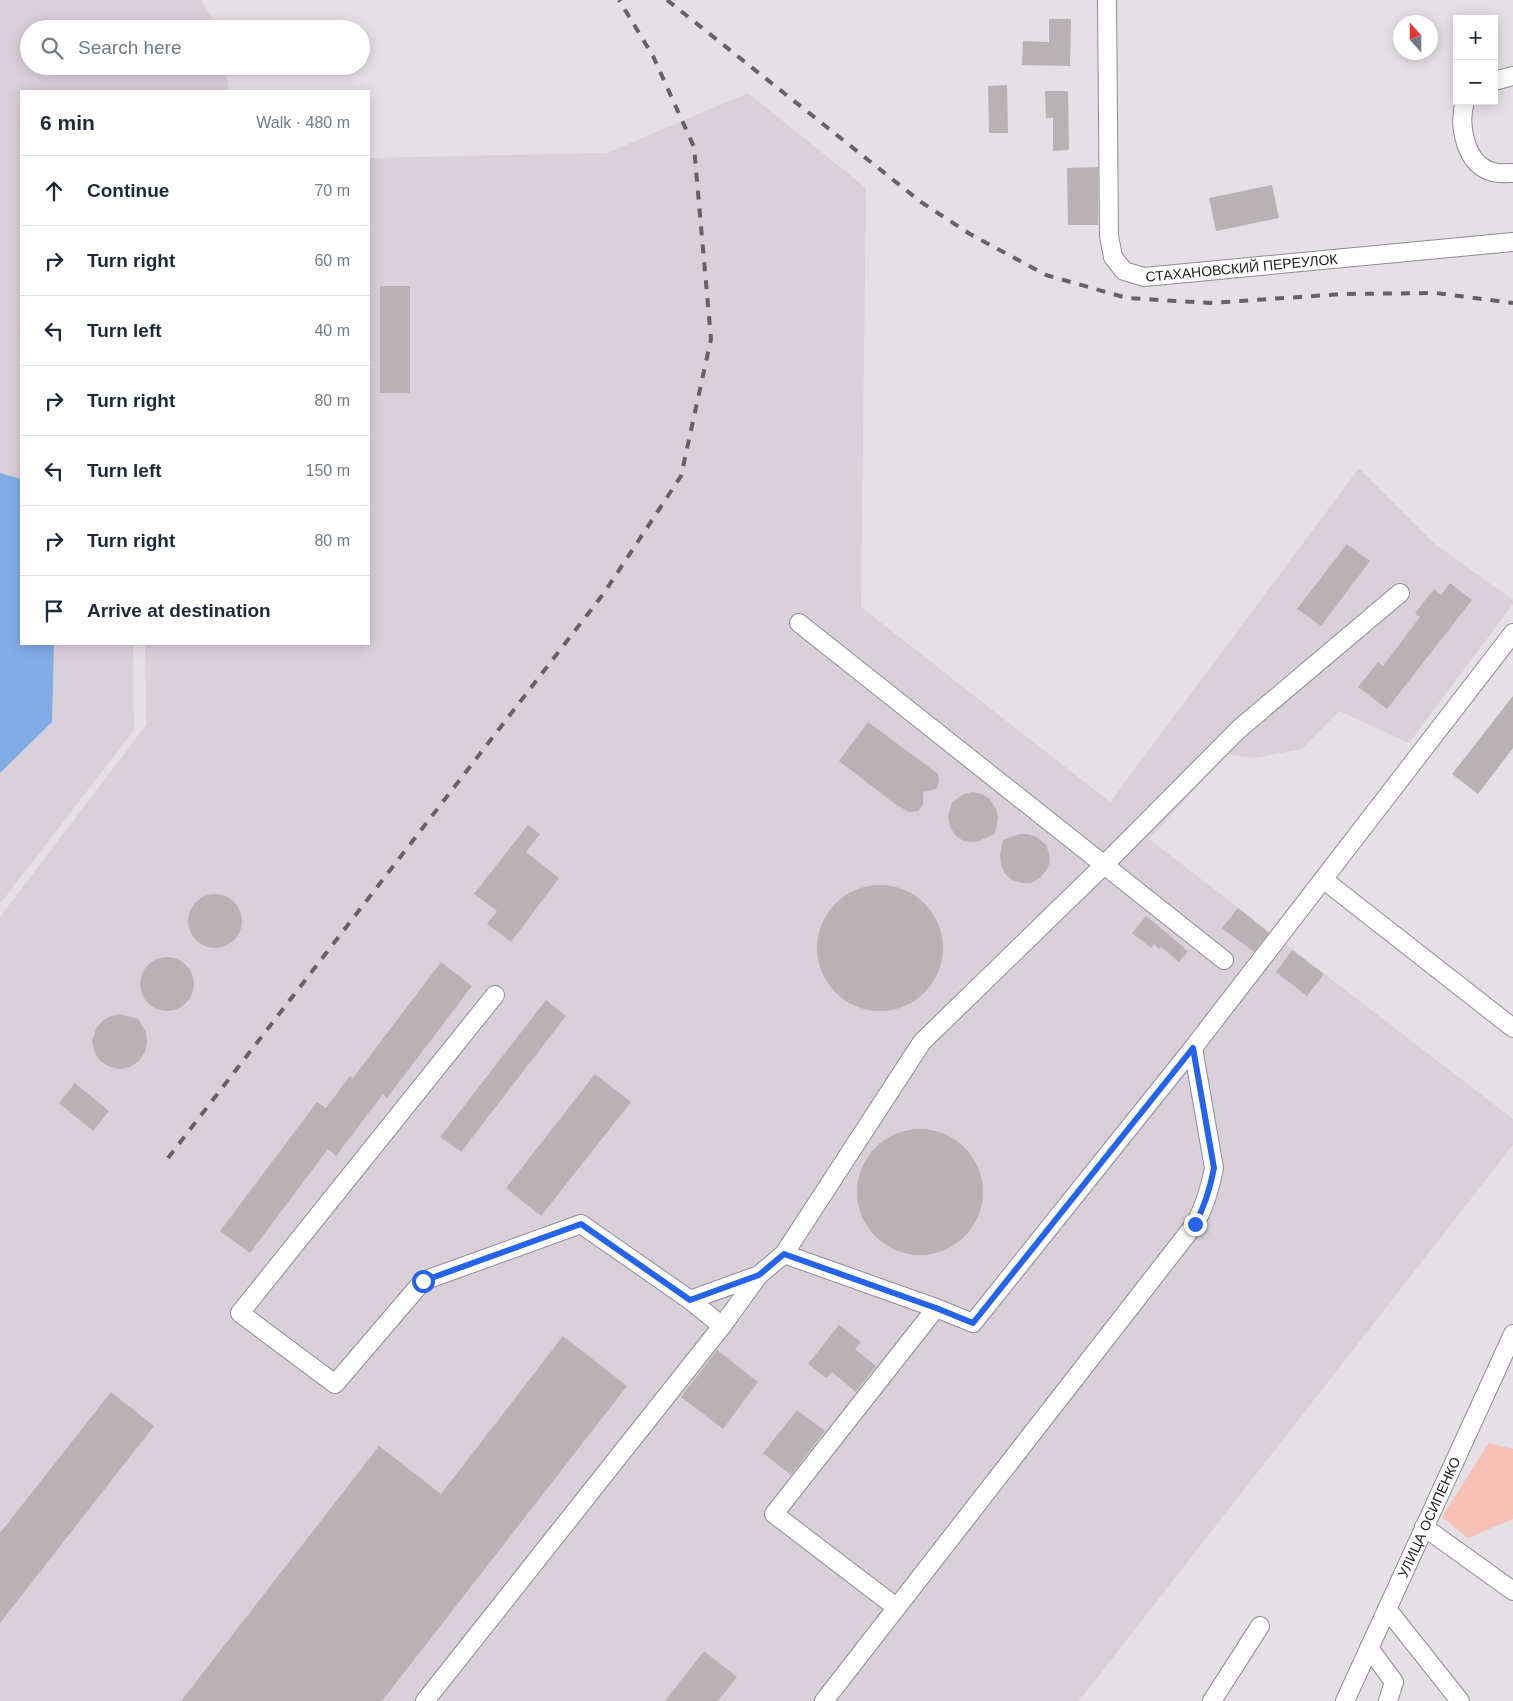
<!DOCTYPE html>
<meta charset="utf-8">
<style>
:root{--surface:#fff;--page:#f6f6f7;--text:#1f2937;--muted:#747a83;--line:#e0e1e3}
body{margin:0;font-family:Arial,sans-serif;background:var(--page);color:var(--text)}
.controls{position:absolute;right:15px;top:15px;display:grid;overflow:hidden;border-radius:0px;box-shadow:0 2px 12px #0003}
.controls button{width:45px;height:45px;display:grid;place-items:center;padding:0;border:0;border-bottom:1px solid var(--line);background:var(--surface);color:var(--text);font:25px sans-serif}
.compass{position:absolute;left:1393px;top:15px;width:45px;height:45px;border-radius:50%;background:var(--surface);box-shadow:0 2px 12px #0003;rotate:339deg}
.stop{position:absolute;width:15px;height:15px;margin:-11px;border:4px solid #2563eb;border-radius:50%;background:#fff}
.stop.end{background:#2563eb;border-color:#fff;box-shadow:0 1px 5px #0008}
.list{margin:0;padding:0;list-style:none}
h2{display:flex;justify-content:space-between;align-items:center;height:65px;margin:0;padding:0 20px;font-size:21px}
h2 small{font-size:16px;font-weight:400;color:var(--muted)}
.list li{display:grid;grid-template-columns:32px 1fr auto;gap:15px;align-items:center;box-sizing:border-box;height:70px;padding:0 20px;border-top:1px solid var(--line)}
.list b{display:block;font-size:19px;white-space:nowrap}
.list em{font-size:16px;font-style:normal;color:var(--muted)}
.icon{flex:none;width:28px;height:28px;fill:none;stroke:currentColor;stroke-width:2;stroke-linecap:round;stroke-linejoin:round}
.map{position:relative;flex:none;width:1513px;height:1701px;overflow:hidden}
.search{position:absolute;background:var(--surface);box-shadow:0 2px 12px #0003;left:20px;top:20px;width:350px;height:55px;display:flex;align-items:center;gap:12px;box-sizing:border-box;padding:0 18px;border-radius:28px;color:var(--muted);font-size:19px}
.panel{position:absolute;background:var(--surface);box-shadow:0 2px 12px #0003;left:20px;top:90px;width:350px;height:555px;border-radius:0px}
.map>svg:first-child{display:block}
.built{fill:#dad0da}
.green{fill:#f7c1b5}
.water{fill:#82ace7}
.building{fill:#b9b2b4}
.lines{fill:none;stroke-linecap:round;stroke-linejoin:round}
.minor-casing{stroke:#908b90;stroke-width:20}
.minor{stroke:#fff;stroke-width:18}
.rail{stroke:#656265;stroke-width:4;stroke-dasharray:9 9;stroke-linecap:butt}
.route{stroke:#2563eb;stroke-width:6}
.labels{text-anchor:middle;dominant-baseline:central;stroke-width:4;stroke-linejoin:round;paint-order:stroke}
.street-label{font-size:14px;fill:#1e1c1e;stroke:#fff}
</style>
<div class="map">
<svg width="1513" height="1701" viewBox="0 0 1513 1701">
<rect width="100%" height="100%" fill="#e5e0e5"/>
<path class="built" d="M0,0H201L218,29H29V66H225L229,91H21V644H133L134,730L0,904Z
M748,93L866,188L861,607L1110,802L1359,468L1436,545L1513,600V604L1409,743L1339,711L1302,749L1254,758L1227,754L1149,839L1513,1119V1145L1079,1701H0V917L146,725L145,644H369V158L607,153Z"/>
<path class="green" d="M1489,1443L1513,1449V1519L1468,1538L1442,1517Z"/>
<path class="water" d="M0,473L21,479V644H54L52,722L0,773Z"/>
<path class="building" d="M1049,19H1071L1070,66L1022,65L1023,41L1049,42Z
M1007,85L1008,133H989L988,86Z
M1045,91H1068L1069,150L1053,151V118H1046Z
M1098,167V225H1068L1067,168Z
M1272,185L1279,218L1216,231L1209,198Z
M380,286H410V393H380Z
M1347,544L1370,561L1321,626L1297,609Z
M1450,583L1472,600L1387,709L1358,687L1378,662L1383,666L1420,617L1415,613L1434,589L1441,595Z
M1513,696V748L1478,794L1452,774Z
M868,722L938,774L939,780L937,788L933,790L923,792V805L918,811L909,812L895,804L839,761Z
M973,792L982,794L990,799L996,809L998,818L995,834L979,841L973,842L963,841L955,835L950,827L948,817L952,802L964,794Z
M528,825L540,834L526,852L559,878L511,942L487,924L497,911L474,894Z
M1019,834H1028L1037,837L1046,845L1049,853L1050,862L1046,871L1040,878L1031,883H1022L1012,880L1005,874L1001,865L1000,855L1003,840Z
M817 948a63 63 0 1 1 126 0a63 63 0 1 1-126 0Z
M188 921a27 27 0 1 1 54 0a27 27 0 1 1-54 0Z
M1238,908L1269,933L1254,952L1222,928Z
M1146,916L1188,951L1179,962L1161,947L1159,949L1154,944L1151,948L1132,933Z
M1292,950L1324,974L1307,996L1276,972Z
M140 984a27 27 0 1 1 54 0a27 27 0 1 1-54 0Z
M441,962L472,986L387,1098L383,1094L336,1156L328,1149L250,1253L220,1231L317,1102L326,1108L350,1076L353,1078Z
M546,1000L566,1016L461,1152L440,1137Z
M120,1014L138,1019L146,1032L147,1042L145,1052L139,1061L130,1067L120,1069L110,1067L100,1061L95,1053L92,1041L96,1029L102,1021L111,1016Z
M595,1074L631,1102L541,1216L506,1188Z
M75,1083L109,1111L93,1131L59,1103Z
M857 1192a63 63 0 1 1 126 0a63 63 0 1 1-126 0Z
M839,1325L861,1342L855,1349L876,1366L856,1392L832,1372L826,1378L808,1364Z
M563,1336L627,1386L382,1701H181L379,1446L441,1494Z
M717,1350L758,1382L723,1429L681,1397Z
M111,1392L154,1426L0,1623V1533Z
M797,1410L825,1431L791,1475L763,1453Z
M704,1651L737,1677L718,1701H665Z"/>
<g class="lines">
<g class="minor-casing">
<g id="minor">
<path id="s1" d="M1107,0L1109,236L1113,257L1124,271L1144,277L1513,242"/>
<path d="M1494,81L1513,76"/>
<path d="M1465,101C1458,125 1465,165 1493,172C1499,174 1507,173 1513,173"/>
<path d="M799,623L1224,960"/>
<path d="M1324,880L1513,1028"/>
<path d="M495,995L240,1313L335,1384L423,1281L581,1224L690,1300L759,1275L784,1254"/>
<path d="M1193,1048L973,1323L936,1308L784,1254L922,1042L1103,866L1239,729L1400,593"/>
<path d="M690,1300L722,1326"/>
<path d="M1424,1527L1513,1591"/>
<path d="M896,1607L774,1514L936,1308"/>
<path d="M1387,1609L1460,1701"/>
<path d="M1369,1648L1394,1682L1388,1701"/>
<path d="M425,1701L722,1326L759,1275"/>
<path d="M824,1701L1195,1224C1205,1206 1210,1189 1214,1168L1193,1048L1513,633"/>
<path d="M1212,1701L1260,1626"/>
<path id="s2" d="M1345,1701L1513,1334"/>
</g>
</g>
<use href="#minor" class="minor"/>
<path class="rail" d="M667,0L921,202L970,234L1046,275L1127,298L1210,303L1343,294L1436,293L1513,303
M168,1158L604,593L681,476L711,339L694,147L653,56L619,0"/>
</g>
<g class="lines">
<path class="route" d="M423,1281L581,1224L690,1300L759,1275L784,1254L936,1308L973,1323L1193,1048L1214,1168C1210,1189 1205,1206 1195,1224"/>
</g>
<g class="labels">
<g class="street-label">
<text stroke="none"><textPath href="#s1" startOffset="394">СТАХАНОВСКИЙ ПЕРЕУЛОК</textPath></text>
<text stroke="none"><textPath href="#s2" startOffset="202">УЛИЦА ОСИПЕНКО</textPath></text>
</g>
</g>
</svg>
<div class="controls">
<button>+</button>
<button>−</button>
</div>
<svg class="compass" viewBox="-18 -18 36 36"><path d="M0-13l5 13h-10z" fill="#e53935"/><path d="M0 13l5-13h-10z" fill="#747a83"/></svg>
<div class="stop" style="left:423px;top:1281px"></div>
<div class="stop end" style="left:1195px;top:1224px"></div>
<div class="search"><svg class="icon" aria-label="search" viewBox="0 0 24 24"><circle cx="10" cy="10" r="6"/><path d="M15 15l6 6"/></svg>Search here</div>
<section class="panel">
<h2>6 min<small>Walk · 480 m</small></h2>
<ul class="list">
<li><svg class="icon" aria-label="ahead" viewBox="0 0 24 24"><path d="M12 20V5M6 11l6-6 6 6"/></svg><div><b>Continue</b></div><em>70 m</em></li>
<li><svg class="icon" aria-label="right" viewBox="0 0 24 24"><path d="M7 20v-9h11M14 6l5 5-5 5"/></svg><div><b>Turn right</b></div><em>60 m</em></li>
<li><svg class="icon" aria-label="left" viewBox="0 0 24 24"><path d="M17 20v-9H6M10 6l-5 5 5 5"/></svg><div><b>Turn left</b></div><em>40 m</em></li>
<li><svg class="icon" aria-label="right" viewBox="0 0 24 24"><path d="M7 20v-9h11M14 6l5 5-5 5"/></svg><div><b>Turn right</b></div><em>80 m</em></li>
<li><svg class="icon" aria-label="left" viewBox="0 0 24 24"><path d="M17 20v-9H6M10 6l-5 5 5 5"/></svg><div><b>Turn left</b></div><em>150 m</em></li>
<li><svg class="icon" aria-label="right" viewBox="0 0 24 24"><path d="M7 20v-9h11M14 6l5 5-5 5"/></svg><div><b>Turn right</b></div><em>80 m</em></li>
<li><svg class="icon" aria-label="arrive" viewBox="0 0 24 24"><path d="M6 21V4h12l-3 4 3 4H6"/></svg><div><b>Arrive at destination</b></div></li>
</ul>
</section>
</div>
